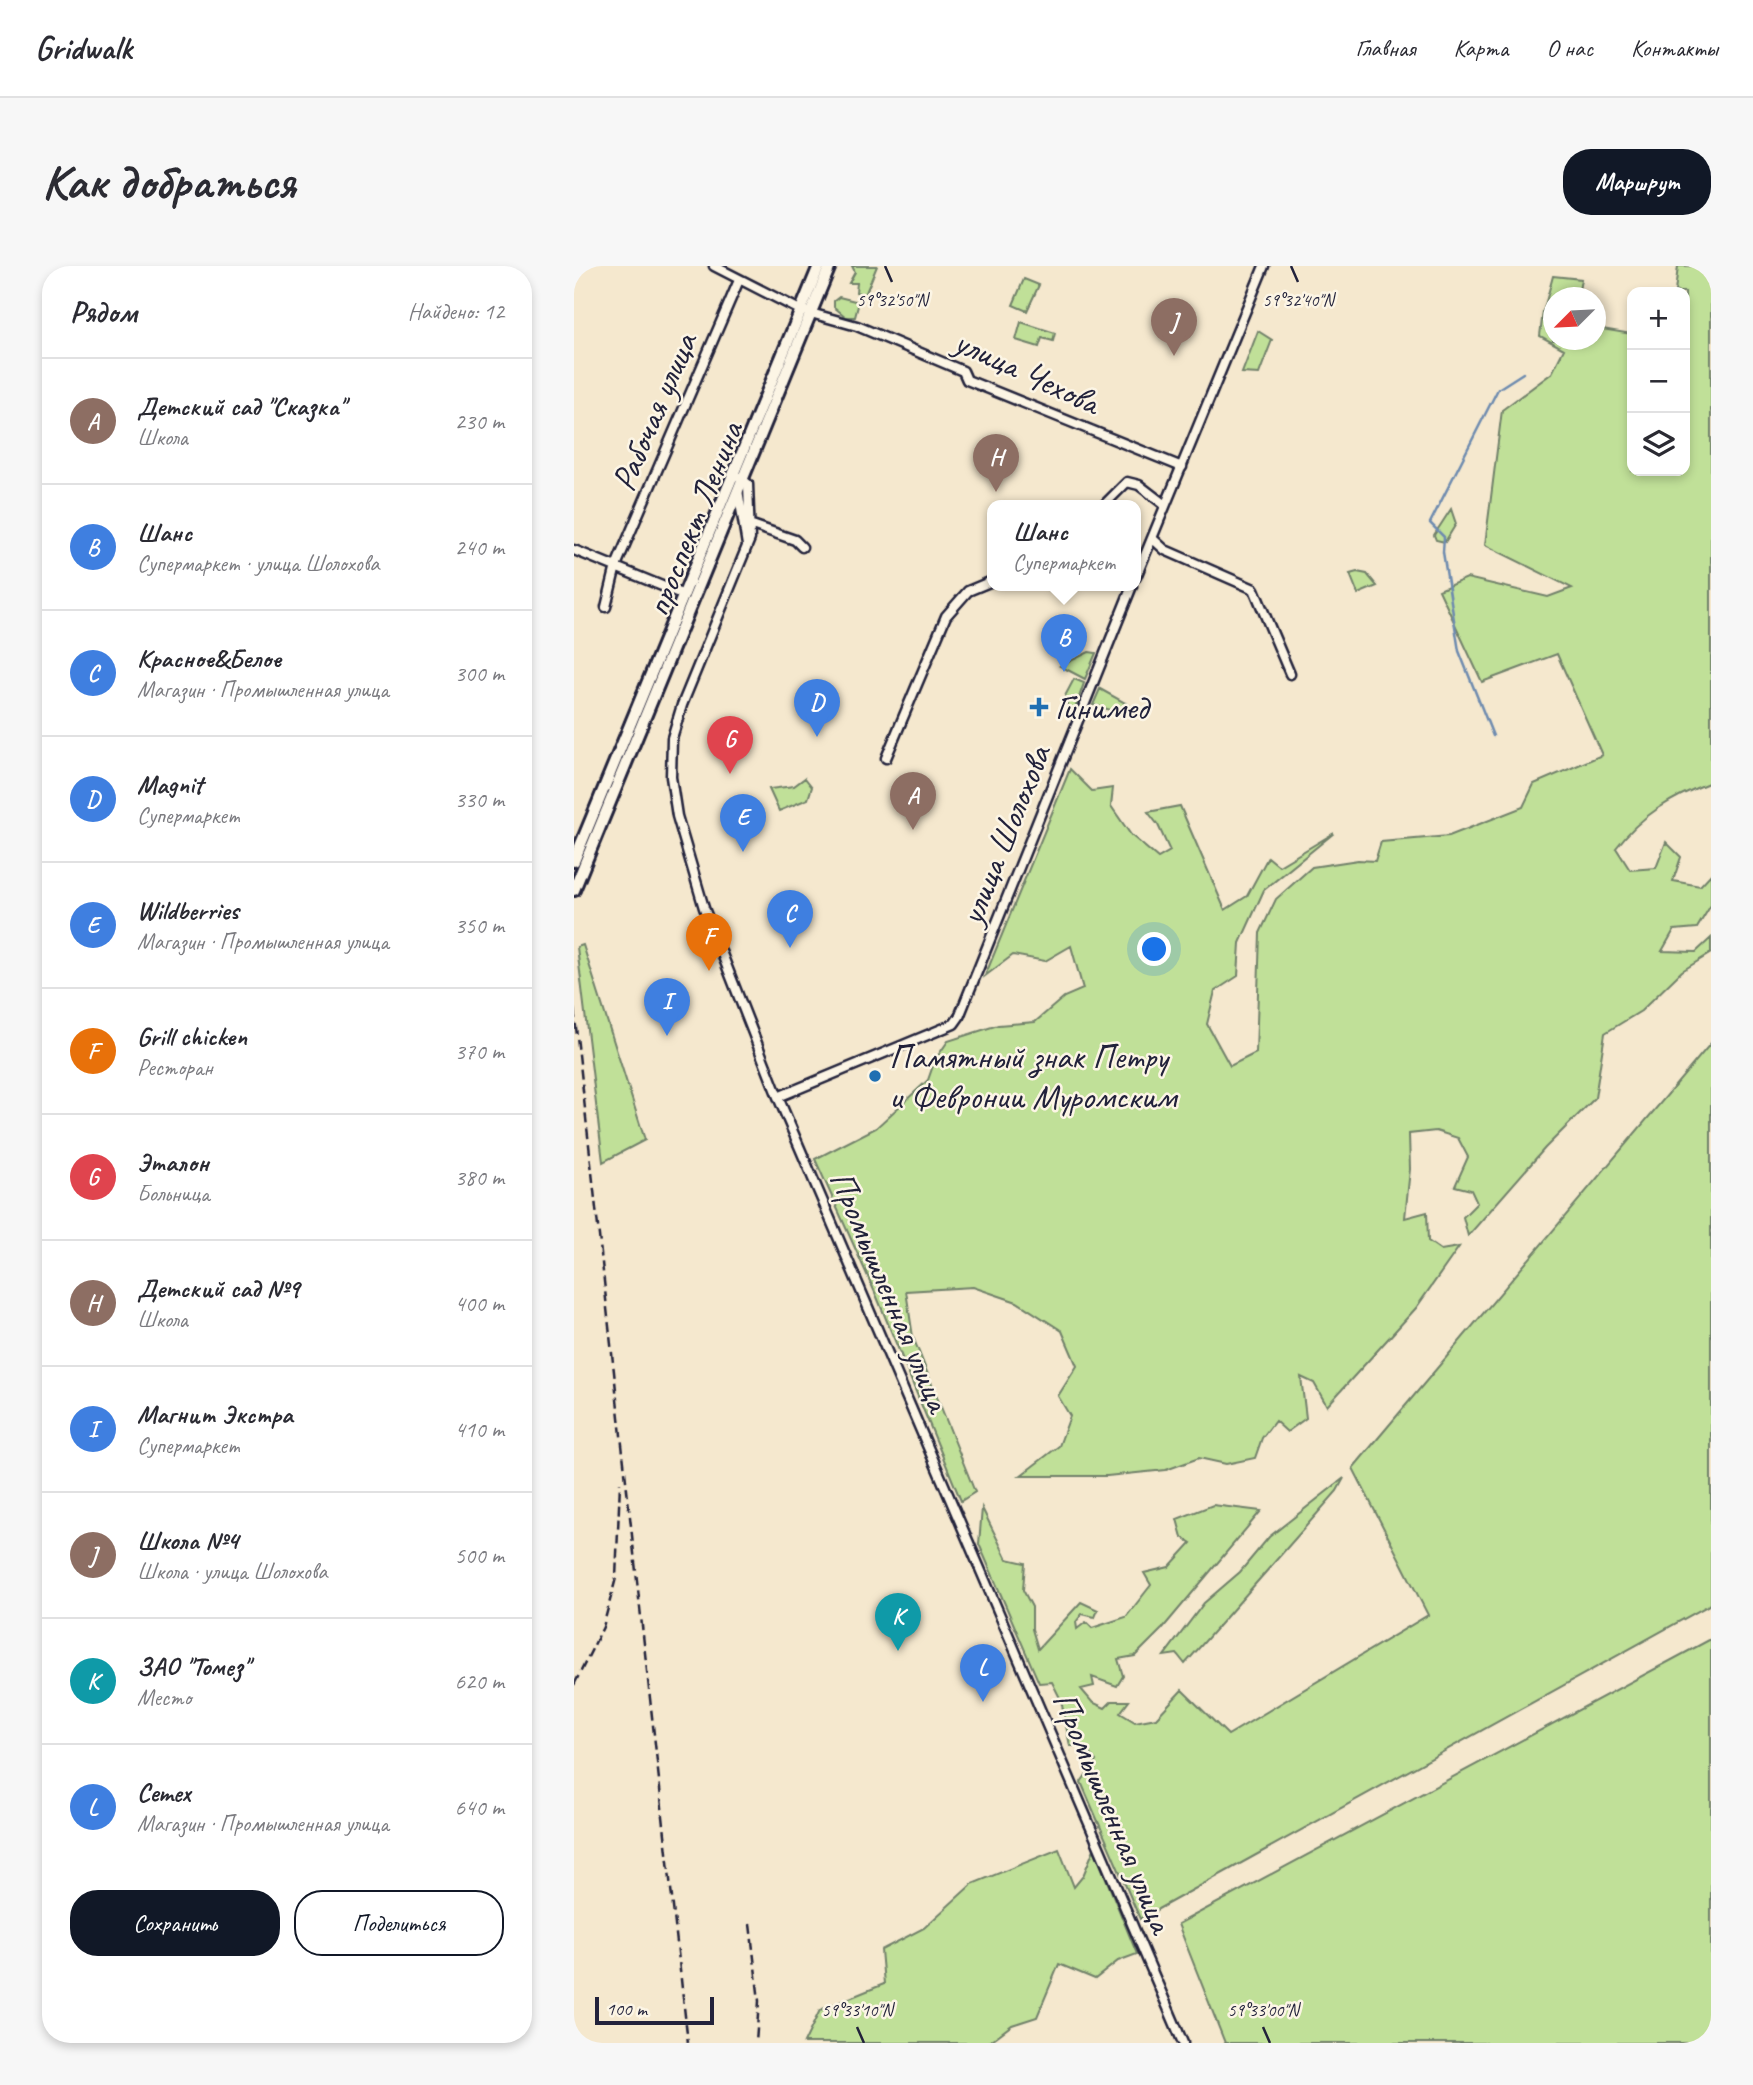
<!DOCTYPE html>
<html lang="ru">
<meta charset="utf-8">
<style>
:root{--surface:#fff;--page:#f7f7f7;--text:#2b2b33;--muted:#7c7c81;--line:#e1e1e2;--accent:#111827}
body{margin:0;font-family:Caveat,sans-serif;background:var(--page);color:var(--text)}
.controls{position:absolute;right:21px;top:21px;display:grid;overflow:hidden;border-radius:14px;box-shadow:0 4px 10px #0003}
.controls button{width:63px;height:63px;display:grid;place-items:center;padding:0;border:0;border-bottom:2px solid var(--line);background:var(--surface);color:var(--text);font:35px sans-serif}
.compass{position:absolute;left:969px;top:21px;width:63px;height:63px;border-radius:50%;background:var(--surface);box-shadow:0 4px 10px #0003;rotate:246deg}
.scale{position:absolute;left:21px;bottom:18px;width:119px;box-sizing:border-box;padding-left:7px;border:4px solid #22223b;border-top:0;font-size:19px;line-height:24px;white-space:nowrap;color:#22223b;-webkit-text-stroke:5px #fcf5e5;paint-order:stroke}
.you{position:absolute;left:581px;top:684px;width:24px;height:24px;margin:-18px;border:5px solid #fff;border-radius:50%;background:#1a73e8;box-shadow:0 0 0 10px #1a73e833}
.badge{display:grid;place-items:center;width:46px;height:46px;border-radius:50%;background:var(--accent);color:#fff;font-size:23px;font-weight:700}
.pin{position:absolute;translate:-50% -58px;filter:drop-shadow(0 2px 4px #0008)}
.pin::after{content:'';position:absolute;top:37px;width:24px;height:21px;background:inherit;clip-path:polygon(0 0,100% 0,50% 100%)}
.popup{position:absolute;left:413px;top:234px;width:154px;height:91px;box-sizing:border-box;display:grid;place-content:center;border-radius:14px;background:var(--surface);filter:drop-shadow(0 2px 5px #0005);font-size:23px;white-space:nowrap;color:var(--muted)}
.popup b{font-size:26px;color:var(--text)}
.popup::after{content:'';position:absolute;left:50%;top:100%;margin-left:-14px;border:14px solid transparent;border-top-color:var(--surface)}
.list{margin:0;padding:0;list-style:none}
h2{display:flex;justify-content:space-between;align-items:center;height:91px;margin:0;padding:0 28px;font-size:30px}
h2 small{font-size:23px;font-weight:400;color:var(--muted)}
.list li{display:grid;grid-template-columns:46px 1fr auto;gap:21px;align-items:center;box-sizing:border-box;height:126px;padding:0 28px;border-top:2px solid var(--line)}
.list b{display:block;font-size:26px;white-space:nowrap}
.list p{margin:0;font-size:23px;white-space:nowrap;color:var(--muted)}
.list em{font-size:23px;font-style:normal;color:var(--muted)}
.actions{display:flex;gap:14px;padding:21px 28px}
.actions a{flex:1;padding:16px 0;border:2px solid var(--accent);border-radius:28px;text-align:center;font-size:24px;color:var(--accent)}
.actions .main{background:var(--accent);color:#fff}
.icon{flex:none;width:38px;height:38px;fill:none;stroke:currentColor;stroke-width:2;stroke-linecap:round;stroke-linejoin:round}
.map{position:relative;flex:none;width:1137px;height:1777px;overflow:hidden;border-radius:28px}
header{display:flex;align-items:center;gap:42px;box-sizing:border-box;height:98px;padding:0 35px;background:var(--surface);border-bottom:2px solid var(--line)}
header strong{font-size:33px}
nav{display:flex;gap:38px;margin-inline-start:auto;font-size:24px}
.intro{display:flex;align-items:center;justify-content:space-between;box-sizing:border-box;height:168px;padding:0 42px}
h1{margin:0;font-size:49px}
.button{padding:18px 32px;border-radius:28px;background:var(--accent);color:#fff;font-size:24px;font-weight:700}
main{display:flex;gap:42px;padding:0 42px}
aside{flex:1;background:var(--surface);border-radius:28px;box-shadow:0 4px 10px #0003}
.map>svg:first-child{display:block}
.green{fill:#c0e098;stroke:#71816a;stroke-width:2}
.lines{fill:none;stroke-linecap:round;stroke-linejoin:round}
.stream{stroke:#6e8baf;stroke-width:2.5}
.street-casing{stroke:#22223b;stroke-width:13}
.secondary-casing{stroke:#22223b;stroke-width:16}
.street{stroke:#fcf5e5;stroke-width:8}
.secondary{stroke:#fcf5e5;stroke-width:10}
.rail{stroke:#22223b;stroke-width:2.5;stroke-dasharray:10 5;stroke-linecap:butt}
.ticks{fill:none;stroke:#22223b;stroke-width:2.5}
.poi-dot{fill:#1f6fb2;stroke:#fcf5e5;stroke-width:2.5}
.labels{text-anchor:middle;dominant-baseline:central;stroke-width:5;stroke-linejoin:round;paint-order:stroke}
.street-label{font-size:35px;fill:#22223b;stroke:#fcf5e5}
.poi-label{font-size:35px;fill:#22223b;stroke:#fcf5e5;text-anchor:start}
.ticks-label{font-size:18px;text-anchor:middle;fill:#22223b;stroke:#fcf5e5;stroke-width:5;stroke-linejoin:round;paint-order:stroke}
</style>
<header>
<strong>Gridwalk</strong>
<nav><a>Главная</a><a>Карта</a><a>О нас</a><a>Контакты</a></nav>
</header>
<div class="intro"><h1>Как добраться</h1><a class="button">Маршрут</a></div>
<main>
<aside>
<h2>Рядом<small>Найдено: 12</small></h2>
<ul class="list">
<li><span class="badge" style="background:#8d6e63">A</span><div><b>Детский сад &quot;Сказка&quot;</b><p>Школа</p></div><em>230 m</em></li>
<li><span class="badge" style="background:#3f7fe0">B</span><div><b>Шанс</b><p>Супермаркет · улица Шолохова</p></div><em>240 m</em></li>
<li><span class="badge" style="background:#3f7fe0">C</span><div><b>Красное&amp;Белое</b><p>Магазин · Промышленная улица</p></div><em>300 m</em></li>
<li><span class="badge" style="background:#3f7fe0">D</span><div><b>Magnit</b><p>Супермаркет</p></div><em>330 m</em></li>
<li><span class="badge" style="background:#3f7fe0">E</span><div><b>Wildberries</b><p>Магазин · Промышленная улица</p></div><em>350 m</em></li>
<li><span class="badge" style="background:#e8710a">F</span><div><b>Grill chicken</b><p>Ресторан</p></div><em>370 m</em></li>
<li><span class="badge" style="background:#e0444e">G</span><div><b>Эталон</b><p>Больница</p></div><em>380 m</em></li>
<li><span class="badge" style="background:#8d6e63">H</span><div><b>Детский сад №9</b><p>Школа</p></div><em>400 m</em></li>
<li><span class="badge" style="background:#3f7fe0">I</span><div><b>Магнит Экстра</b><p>Супермаркет</p></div><em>410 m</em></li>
<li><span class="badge" style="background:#8d6e63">J</span><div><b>Школа №4</b><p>Школа · улица Шолохова</p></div><em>500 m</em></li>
<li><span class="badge" style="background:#0f9aa8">K</span><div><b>ЗАО &quot;Томез&quot;</b><p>Место</p></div><em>620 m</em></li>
<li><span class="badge" style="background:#3f7fe0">L</span><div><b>Cemex</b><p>Магазин · Промышленная улица</p></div><em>640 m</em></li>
</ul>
<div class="actions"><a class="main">Сохранить</a><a>Поделиться</a></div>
</aside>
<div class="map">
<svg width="1137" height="1777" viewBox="0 0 1137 1777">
<rect width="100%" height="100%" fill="#f5e8ce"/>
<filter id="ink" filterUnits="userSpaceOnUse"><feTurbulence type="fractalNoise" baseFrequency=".0143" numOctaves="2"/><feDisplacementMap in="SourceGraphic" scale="14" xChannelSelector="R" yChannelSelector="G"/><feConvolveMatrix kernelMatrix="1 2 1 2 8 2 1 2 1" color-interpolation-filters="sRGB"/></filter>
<g filter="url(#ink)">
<path class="green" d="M278,0H303L291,29L282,26L283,17H275L281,6Z
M1104,0H1137V516C1098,531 1067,549 1042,582L1056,604L1082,602L1092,576L1107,591L1099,615L1126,620L1137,608V639L1123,662L1100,664L1088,685L1122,686L1137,672V687L1108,705L1067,745L1031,767L1021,832L971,882L894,970L889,951L903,937L897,924L881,920L894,891L884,872L862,865L835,868L836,903L831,952L853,946L854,975L867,984L885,981L842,1042L753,1140L740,1117L727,1111L732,1152L713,1166L701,1155L688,1172L681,1192L652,1198L625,1192L592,1204L533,1210H446L485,1180L496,1150L484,1130L503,1100L488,1065L443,1036L399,1021L332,1025L339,1071L401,1226L387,1235L303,1031L241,893L302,862L354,814L361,794L374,775L424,759L461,756L490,731L509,723L497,680L471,695L439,689L411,710L496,503L518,525L539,522L537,540L557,569L584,592L596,585L584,559L574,546L606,540L651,644L673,630L694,591L705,600L760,567L690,624L666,677L664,710L641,725L633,758L656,800L682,787L686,667L702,633L738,601L784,594L801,595L807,576L875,570L949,541L960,518L1028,489L983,388L908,416L865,324L893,312L974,331L998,322L911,279L928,144L978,107L990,83L966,70L969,45L979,53V74H1021L1022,62L1058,68V205H1111V26H1101Z
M979,10L1007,13L1004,31L979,32V50L970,43Z
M450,13L465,19L453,45L439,39Z
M265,31L285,36L281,51H272L260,41V35Z
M447,56L481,67L479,75L468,72L465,81L442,74Z
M684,65L698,74L685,108L668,107Z
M877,243L882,258L871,276L862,274L860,269Z
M783,306L793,308L803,320L784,328L776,308Z
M515,386L522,387L511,413L486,400Z
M500,413L510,417L500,446L496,445L491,430Z
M526,423L555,439L540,445L519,439Z
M231,512L238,521L234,533L205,545L195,523L220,520Z
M9,679L71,874L29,896L3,681Z
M1137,777V1338L566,1653L507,1516L522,1495L508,1480H496L487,1434L478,1416L465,1417L405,1278L408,1242L433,1293L451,1297L449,1324L458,1341V1363L464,1383L507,1336L524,1344L521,1351L508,1348L502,1356L503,1363L512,1356L518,1362L552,1351L577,1319L570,1307L595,1301L617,1277L608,1271L603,1253L639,1239L687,1245L588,1363L561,1390L544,1393L549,1410L543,1420L518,1411L520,1420L507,1423L518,1436L531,1442L538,1435H555L546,1447L561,1456L582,1452L608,1424L654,1469L854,1349L779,1202Z
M770,1212L763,1225L611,1398L603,1388L590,1390L630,1337L666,1306L695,1271Z
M1137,1373V1777H651L604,1658Z
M485,1583L500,1621L509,1610L520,1583L563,1688L544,1695L521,1713L485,1698L463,1751L438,1759L414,1777H230L246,1744L310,1718L307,1684L350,1662L398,1618Z"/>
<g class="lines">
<path class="stream" d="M919,470L885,385L869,286L870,271L856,257L924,123L949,107"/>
<g class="street-casing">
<path id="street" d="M140,0L226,44L283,60L389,105L393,114L608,201
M165,211L174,218L176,273L108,439L98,472L97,511L103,550L130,642L204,831L609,1777
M164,224L173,279
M529,240L553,216L565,219L591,239
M178,259L221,274L228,281
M579,273L591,284L680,323L716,408
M0,284L110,329
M562,311L690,0
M32,341L42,300L165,14
M312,492L372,350L394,325L418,315
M204,831L380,758L385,751L558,320"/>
</g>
<g class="secondary-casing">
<path id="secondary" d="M0,595L245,0
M0,624L256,0"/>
</g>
<use href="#street" class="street"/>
<use href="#secondary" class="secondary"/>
<path class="rail" d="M0,743L114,1777
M0,1419L29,1361L42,1312L46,1217
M176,1658L185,1735L182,1777"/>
</g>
</g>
<path class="ticks" d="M311,0L318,16M717,0L724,16M283,1761L290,1777M689,1761L696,1777"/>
<g class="poi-dot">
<path d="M461.5 430.5h7v7h7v7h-7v7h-7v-7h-7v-7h7z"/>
<circle cx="301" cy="810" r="7"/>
</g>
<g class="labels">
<g class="street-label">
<text transform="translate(453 106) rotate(25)">улица Чехова</text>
<text transform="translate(80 146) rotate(-67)">Рабочая улица</text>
<text transform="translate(120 253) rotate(-68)">проспект Ленина</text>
<text transform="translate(431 569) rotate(-68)">улица Шолохова</text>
<text transform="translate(316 1025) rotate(67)">Промышленная улица</text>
<text transform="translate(539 1546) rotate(67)">Промышленная улица</text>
</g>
<g class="poi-label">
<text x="481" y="441">Гинимед</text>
<text x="315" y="790">Памятный знак Петру<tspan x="315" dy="40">и Февронии Муромским</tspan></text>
</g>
</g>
<g class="ticks-label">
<text x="318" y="40">59°32'50"N</text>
<text x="724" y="40">59°32'40"N</text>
<text x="283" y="1750">59°33'10"N</text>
<text x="689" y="1750">59°33'00"N</text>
</g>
</svg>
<div class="controls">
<button>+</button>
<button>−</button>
<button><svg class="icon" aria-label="layers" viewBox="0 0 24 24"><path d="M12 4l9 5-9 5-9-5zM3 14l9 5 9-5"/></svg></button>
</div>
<svg class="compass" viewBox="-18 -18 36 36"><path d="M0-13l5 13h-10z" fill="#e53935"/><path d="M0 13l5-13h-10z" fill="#7c7c81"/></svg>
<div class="scale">100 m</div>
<div class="you"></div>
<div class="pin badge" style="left:339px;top:564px;background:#8d6e63">A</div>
<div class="pin badge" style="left:490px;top:406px;background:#3f7fe0">B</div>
<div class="popup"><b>Шанс</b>Супермаркет</div>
<div class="pin badge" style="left:216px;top:682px;background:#3f7fe0">C</div>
<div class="pin badge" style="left:243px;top:471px;background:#3f7fe0">D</div>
<div class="pin badge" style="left:169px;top:586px;background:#3f7fe0">E</div>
<div class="pin badge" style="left:135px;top:705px;background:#e8710a">F</div>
<div class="pin badge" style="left:156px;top:508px;background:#e0444e">G</div>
<div class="pin badge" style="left:422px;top:226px;background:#8d6e63">H</div>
<div class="pin badge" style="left:93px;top:770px;background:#3f7fe0">I</div>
<div class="pin badge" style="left:600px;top:90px;background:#8d6e63">J</div>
<div class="pin badge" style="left:324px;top:1385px;background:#0f9aa8">K</div>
<div class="pin badge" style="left:409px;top:1436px;background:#3f7fe0">L</div>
</div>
</main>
